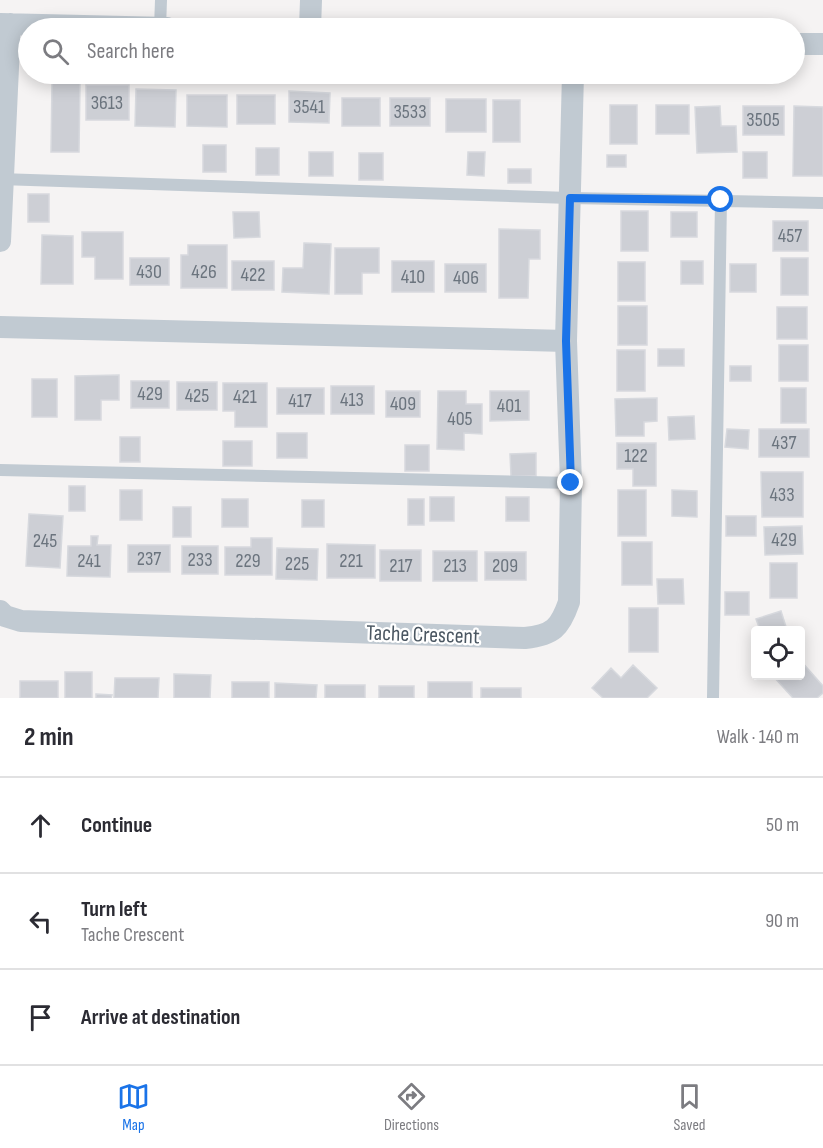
<!DOCTYPE html>
<meta charset="utf-8">
<style>
:root{--surface:#fff;--page:#f7f7f7;--text:#2b2b33;--muted:#7c7c81;--line:#e1e1e2;--accent:#1a73e8}
body{margin:0;font-family:"Sofia Sans Condensed",sans-serif;background:var(--page);color:var(--text)}
.controls{position:absolute;right:18px;bottom:18px;display:grid;overflow:hidden;border-radius:6px;box-shadow:0 3px 15px #0003}
.controls button{width:54px;height:54px;display:grid;place-items:center;padding:0;border:0;border-bottom:2px solid var(--line);background:var(--surface);color:var(--text);font:30px sans-serif}
.stop{position:absolute;width:18px;height:18px;margin:-14px;border:4px solid #1a73e8;border-radius:50%;background:#fff}
.stop.end{background:#1a73e8;border-color:#fff;box-shadow:0 2px 6px #0008}
.list{margin:0;padding:0;list-style:none}
h2{display:flex;justify-content:space-between;align-items:center;height:78px;margin:0;padding:0 24px;font-size:26px}
h2 small{font-size:20px;font-weight:400;color:var(--muted)}
.list li{display:grid;grid-template-columns:39px 1fr auto;gap:18px;align-items:center;box-sizing:border-box;height:96px;padding:0 24px;border-top:2px solid var(--line)}
.list b{display:block;font-size:22px;white-space:nowrap}
.list p{margin:0;font-size:20px;white-space:nowrap;color:var(--muted)}
.list em{font-size:20px;font-style:normal;color:var(--muted)}
.icon{flex:none;width:33px;height:33px;fill:none;stroke:currentColor;stroke-width:2;stroke-linecap:round;stroke-linejoin:round}
.map{position:relative;flex:none;width:823px;height:698px;overflow:hidden}
.search{position:absolute;background:var(--surface);box-shadow:0 3px 15px #0003;left:18px;right:18px;top:18px;height:66px;display:flex;align-items:center;gap:15px;box-sizing:border-box;padding:0 21px;border-radius:33px;color:var(--muted);font-size:22px}
.sheet{height:366px;background:var(--surface)}
nav{display:flex;justify-content:space-around;align-items:center;box-sizing:border-box;height:84px;border-top:2px solid var(--line);background:var(--surface);font-size:16px;color:var(--muted)}
nav a{display:grid;justify-items:center;gap:3px}
nav .on{color:var(--accent)}
.map>svg:first-child{display:block}
.building{fill:#cdcfd5;stroke:#d7d9de;stroke-width:1.5}
.lines{fill:none;stroke-linecap:round;stroke-linejoin:round}
.lane{stroke:#c1cad2;stroke-width:12}
.street{stroke:#c1cad2;stroke-width:22}
.route{stroke:#1a73e8;stroke-width:8}
.labels{text-anchor:middle;dominant-baseline:central;stroke-width:4.5;stroke-linejoin:round;paint-order:stroke}
.number-label{font-size:20px;fill:#6b747e}
.street-label{font-size:22px;fill:#4a5661;stroke:#fff}
</style>
<div class="map">
<svg width="823" height="698" viewBox="0 0 823 698">
<rect width="100%" height="100%" fill="#f5f3f3"/>
<path class="building" d="M52,83H80L79,152H51Z
M86,85H129V120H86Z
M136,89L176,90L175,127L135,126Z
M289,91L330,93L329,123L289,122Z
M187,95H227V127L187,126Z
M237,95H275V124H237Z
M342,98H380V126H342Z
M390,98H430V126H390Z
M446,99H486V132H446Z
M493,100H520V142H493Z
M610,105H637V144H610Z
M656,105H689V134H656Z
M720,106L721,126H736L737,152L697,153L695,107Z
M743,106H784V135H743Z
M794,106L823,107V176H793Z
M203,145H226V172H203Z
M256,148H279V175H256Z
M309,152H333V176H309Z
M468,152H485L484,176L467,175Z
M743,152H767V178H743Z
M359,153H383V180H359Z
M607,155H626V167H607Z
M508,169H531V183H508Z
M28,194H49V222H28Z
M621,211H648V251H621Z
M233,212H259L260,237L234,238Z
M671,212H697V237H671Z
M773,221H808V251H773Z
M499,229L540,230V259H529L528,298H499Z
M82,232H123V279H95V257H82Z
M42,235L73,236V284H41Z
M304,243L331,244L329,294L282,292L283,268H303Z
M188,245H227V288H181V255H188Z
M335,248H379V273H362V294H335Z
M130,258H169V285H130Z
M781,258H808V295H781Z
M232,261H274V290H232Z
M392,261H434V292H392Z
M681,261H703V284H681Z
M618,262H645V301H618Z
M445,264H486V292H445Z
M730,264H756V292H730Z
M618,306H647V345H618Z
M777,307H807V339H777Z
M779,345H808V381H779Z
M658,349H684V366H658Z
M617,350H645V391H617Z
M730,366H751V381H730Z
M119,375V400H101V420H75V376Z
M32,379H57V417H32Z
M131,381H169V408H131Z
M177,382H217V410H177Z
M223,383H267V427H235V411H223Z
M331,386H374V414H331Z
M277,388H324V414H277Z
M781,388H806V423H781Z
M386,391H420V417H386Z
M438,391H466V404H482V434L464,433V450L437,449Z
M490,391H529V420L490,421Z
M657,398V421L644,422V436H616L615,399Z
M694,416L695,439L669,440L668,417Z
M727,429L749,430L748,449L725,447Z
M759,429H809V457H759Z
M277,433H307V458H277Z
M120,437H140V462H120Z
M223,441H252V466H223Z
M617,443H656V486H633V469H617Z
M405,445H429V471H405Z
M536,453V476H511L510,454Z
M761,472H803V517H762Z
M69,486H85V511H69Z
M120,490H142V520H120Z
M618,490H646V536H618Z
M672,490L697,491V517L672,516Z
M430,497H454V521H430Z
M506,497H529V521H506Z
M222,499H248V527H222Z
M408,499H424V525H408Z
M302,500H324V527H302Z
M173,507H191V537H173Z
M29,514L63,516L60,568L26,566Z
M726,516H756V536H726Z
M802,526L803,554L765,555L764,527Z
M91,536H98L97,545H111L110,577L67,576L68,546H91Z
M251,538H272V575H225V547H251Z
M622,542H652V585H622Z
M327,544L375,545V578H327Z
M128,545H170V572H128Z
M182,546H218V574H182Z
M277,548L318,549L317,580L276,579Z
M380,550H421V581H380Z
M433,551H477V581H433Z
M485,552H526V580H485Z
M770,563H797V598H770Z
M657,579H683L684,604H658Z
M725,592H749V615H725Z
M629,608H658V652H629Z
M781,611L787,630H760L756,619Z
M800,660L823,686V693L817,698H793L773,676H800Z
M633,665L657,688L647,698H603L592,688L611,668L621,678Z
M65,672H92V698H65Z
M174,674L211,675L210,698H174Z
M115,678H159L158,698H114Z
M20,681H58V698H20Z
M232,682H269V698H232Z
M428,682H472V698H428Z
M275,683L317,685L316,698H275Z
M325,685H365V698H325Z
M379,686H414V698H379Z
M481,688H521V698H481Z
M96,694L112,695L111,698H96Z"/>
<g class="lines">
<path class="lane" d="M160,28L161,0
M0,179L570,198L823,203
M0,470L571,483
M713,698L721,200"/>
<path class="street" d="M0,24L167,28
M310,28L311,0
M794,44H823
M0,241L10,24
M0,327L566,341
M0,611L5,616L21,621L525,638C553,635 560,628 569,602L571,483L566,341L573,74"/>
</g>
<g class="lines">
<path class="route" d="M571,483L566,341L570,198L721,200"/>
</g>
<g class="labels">
<g class="number-label">
<text x="107" y="103">3613</text>
<text x="309" y="107">3541</text>
<text x="410" y="112">3533</text>
<text x="763" y="120">3505</text>
<text x="790" y="236">457</text>
<text x="149" y="272">430</text>
<text x="204" y="272">426</text>
<text x="253" y="275">422</text>
<text x="413" y="277">410</text>
<text x="466" y="278">406</text>
<text x="150" y="394">429</text>
<text x="197" y="396">425</text>
<text x="245" y="397">421</text>
<text x="352" y="400">413</text>
<text x="300" y="401">417</text>
<text x="403" y="404">409</text>
<text x="509" y="406">401</text>
<text x="460" y="419">405</text>
<text x="784" y="443">437</text>
<text x="636" y="456">122</text>
<text x="782" y="495">433</text>
<text x="784" y="540">429</text>
<text x="45" y="541">245</text>
<text x="149" y="559">237</text>
<text x="200" y="560">233</text>
<text x="89" y="561">241</text>
<text x="248" y="561">229</text>
<text x="351" y="561">221</text>
<text x="297" y="564">225</text>
<text x="401" y="566">217</text>
<text x="455" y="566">213</text>
<text x="505" y="566">209</text>
</g>
<g class="street-label">
<text transform="translate(423 635) rotate(2)">Tache Crescent</text>
</g>
</g>
</svg>
<div class="controls">
<button><svg class="icon" aria-label="locate" viewBox="0 0 24 24"><circle cx="12" cy="12" r="6"/><path d="M12 2v4M12 18v4M2 12h4M18 12h4"/></svg></button>
</div>
<div class="stop" style="left:721px;top:200px"></div>
<div class="stop end" style="left:571px;top:483px"></div>
<div class="search"><svg class="icon" aria-label="search" viewBox="0 0 24 24"><circle cx="10" cy="10" r="6"/><path d="M15 15l6 6"/></svg>Search here</div>
</div>
<section class="sheet">
<h2>2 min<small>Walk · 140 m</small></h2>
<ul class="list">
<li><svg class="icon" aria-label="ahead" viewBox="0 0 24 24"><path d="M12 20V5M6 11l6-6 6 6"/></svg><div><b>Continue</b></div><em>50 m</em></li>
<li><svg class="icon" aria-label="left" viewBox="0 0 24 24"><path d="M17 20v-9H6M10 6l-5 5 5 5"/></svg><div><b>Turn left</b><p>Tache Crescent</p></div><em>90 m</em></li>
<li><svg class="icon" aria-label="arrive" viewBox="0 0 24 24"><path d="M6 21V4h12l-3 4 3 4H6"/></svg><div><b>Arrive at destination</b></div></li>
</ul>
</section>
<nav>
<a class="on"><svg class="icon" aria-label="map" viewBox="0 0 24 24"><path d="M3 6l6-2 6 2 6-2v14l-6 2-6-2-6 2zM9 4v14M15 6v14"/></svg>Map</a>
<a><svg class="icon" aria-label="directions" viewBox="0 0 24 24"><path d="M12 3l9 9-9 9-9-9zM9 14v-3h6M13 9l2 2-2 2"/></svg>Directions</a>
<a><svg class="icon" aria-label="saved" viewBox="0 0 24 24"><path d="M7 4h10v16l-5-4-5 4z"/></svg>Saved</a>
</nav>
